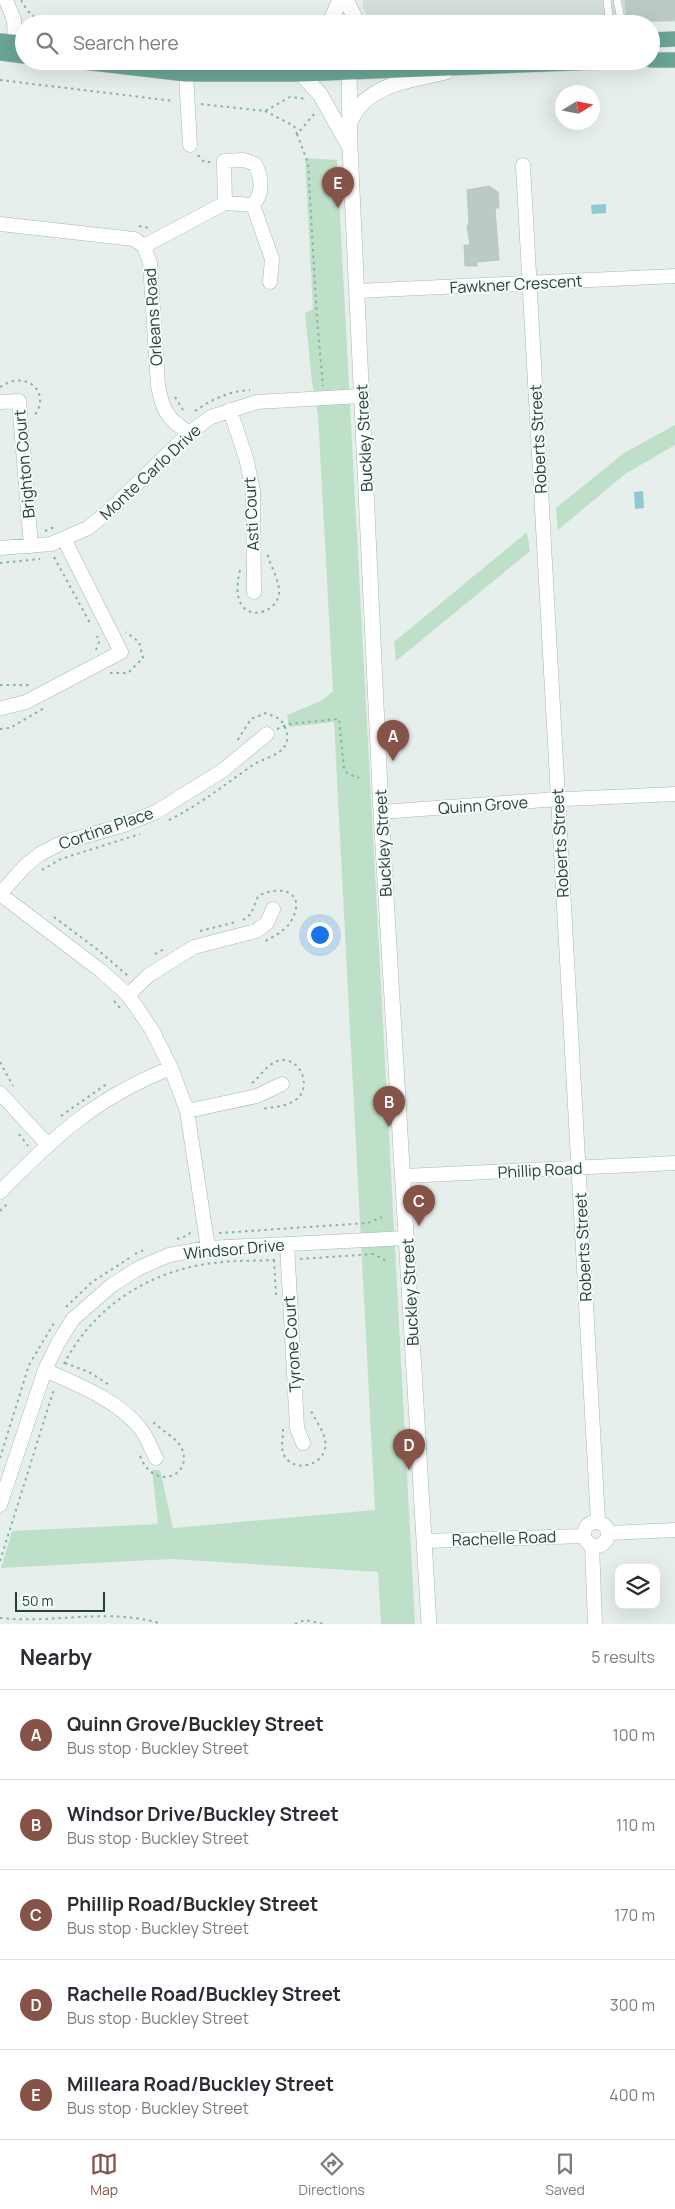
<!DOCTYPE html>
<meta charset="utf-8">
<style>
:root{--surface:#fff;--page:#f2f2f3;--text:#2b2b33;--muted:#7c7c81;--line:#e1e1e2;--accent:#855347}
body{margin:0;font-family:Manrope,sans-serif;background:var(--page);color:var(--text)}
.controls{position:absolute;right:15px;bottom:15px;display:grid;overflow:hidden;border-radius:10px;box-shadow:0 5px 20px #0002}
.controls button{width:45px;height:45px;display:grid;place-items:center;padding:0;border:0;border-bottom:1px solid var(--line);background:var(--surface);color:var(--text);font:25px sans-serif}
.compass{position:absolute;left:555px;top:85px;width:45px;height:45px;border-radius:50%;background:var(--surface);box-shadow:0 5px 20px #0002;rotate:79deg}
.scale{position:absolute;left:15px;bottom:12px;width:90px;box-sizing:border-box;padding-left:5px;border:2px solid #24423a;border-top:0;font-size:14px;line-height:18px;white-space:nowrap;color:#24423a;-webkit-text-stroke:4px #f7fbf9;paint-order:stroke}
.you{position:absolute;left:319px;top:934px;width:18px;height:18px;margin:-12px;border:4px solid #fff;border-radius:50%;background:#1a73e8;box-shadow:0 0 0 8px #1a73e833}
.badge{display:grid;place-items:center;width:32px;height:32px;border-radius:50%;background:var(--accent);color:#fff;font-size:16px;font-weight:700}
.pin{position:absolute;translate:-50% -41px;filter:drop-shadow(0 1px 2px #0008)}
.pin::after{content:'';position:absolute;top:26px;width:18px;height:15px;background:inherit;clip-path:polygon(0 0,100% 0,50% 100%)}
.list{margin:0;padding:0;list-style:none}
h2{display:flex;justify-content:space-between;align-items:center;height:65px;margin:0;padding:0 20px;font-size:21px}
h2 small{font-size:16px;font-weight:400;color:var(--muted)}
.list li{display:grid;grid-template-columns:32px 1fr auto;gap:15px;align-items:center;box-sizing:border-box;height:90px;padding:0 20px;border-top:1px solid var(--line)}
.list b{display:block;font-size:19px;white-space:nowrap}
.list p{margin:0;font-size:16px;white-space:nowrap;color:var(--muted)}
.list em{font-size:16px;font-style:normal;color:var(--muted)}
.icon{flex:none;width:28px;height:28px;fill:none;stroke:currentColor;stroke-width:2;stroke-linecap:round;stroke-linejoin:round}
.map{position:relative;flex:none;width:675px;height:1624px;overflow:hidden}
.search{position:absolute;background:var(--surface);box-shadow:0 5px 20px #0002;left:15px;right:15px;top:15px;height:55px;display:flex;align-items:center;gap:12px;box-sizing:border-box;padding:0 18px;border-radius:28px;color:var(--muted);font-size:19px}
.sheet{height:515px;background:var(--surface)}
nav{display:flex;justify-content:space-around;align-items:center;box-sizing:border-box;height:70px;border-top:1px solid var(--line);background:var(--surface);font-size:14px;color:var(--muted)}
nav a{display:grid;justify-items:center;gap:2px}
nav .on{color:var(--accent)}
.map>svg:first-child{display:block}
.built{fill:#d4dfda}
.green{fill:#bfe0c8}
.water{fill:#8ec9d4}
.building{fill:#bbcac4;stroke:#b8c9c2}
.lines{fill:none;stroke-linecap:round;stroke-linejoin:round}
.lane-casing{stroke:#a8b8b2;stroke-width:8}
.street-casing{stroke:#a8b8b2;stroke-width:15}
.secondary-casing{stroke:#a4bbb3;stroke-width:16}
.primary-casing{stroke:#c2cac8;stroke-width:16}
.path{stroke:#86b3a5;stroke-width:2;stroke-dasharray:2.5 4;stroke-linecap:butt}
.lane{stroke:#fff;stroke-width:7}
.street{stroke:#fff;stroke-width:14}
.secondary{stroke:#fff;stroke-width:15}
.primary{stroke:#6aa596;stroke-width:15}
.labels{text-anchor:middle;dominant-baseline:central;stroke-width:4;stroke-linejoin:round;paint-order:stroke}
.street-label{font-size:16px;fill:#24423a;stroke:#f7fbf9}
</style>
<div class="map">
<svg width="675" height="1624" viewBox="0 0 675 1624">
<rect width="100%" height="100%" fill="#e6efeb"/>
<path class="built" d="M363,0H675V22L376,24L367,16L363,8Z"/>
<path class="green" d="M305,158L337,160L415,1624H381L378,1572L171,1559L1,1568L12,1531L158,1524L152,1470H160L173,1528L375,1510L334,722L289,727L287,715L321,701L333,691L318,415L312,382L305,313L313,309Z
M675,425V445L625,474L558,530L556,508L624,453Z
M527,532L530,551L396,661L394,642Z"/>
<path class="water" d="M606,204V213L592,214L591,205Z
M643,491L644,508L635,509L634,492Z"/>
<path class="building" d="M625,0H675V20L627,22Z
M489,186L498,192L499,208H495L499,260L477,262V266H465L464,245H470L467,225H469L467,190Z"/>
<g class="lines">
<g class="lane-casing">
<path id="lane" d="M617,0L622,24
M607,24L609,17L607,0"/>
</g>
<g class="street-casing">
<path id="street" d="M6,0L14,20L15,43L7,48
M186,74L190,145
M523,165L598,1521
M225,203L224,161L244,160L255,164C262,178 264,192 253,205
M0,224L134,239L144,246L150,263L158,386C163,412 168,419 189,433
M144,246L225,203L253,205L272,259L270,282
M357,291L675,276
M0,402L19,401L31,546
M230,410L246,458L253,490L254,592
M0,548L51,544L88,528L110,510L189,433L211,417L257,402L361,396
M2,708L26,702L121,652L64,539
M381,812L545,800L675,794
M128,995L149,975L194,947L256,931L267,923L273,909
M0,1093L47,1144
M187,1111L257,1096L282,1084
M404,1176L675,1163
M0,1192C56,1135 95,1098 171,1068
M287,1244L297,1428L303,1443
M208,1248L187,1111L171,1068L152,1030L128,995L100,970L0,894L25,866L40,854L61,843L124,825L156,812L222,771L267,734
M45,1370C78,1385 116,1399 140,1428C147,1436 151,1449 156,1458
M0,1505L45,1370L58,1343L73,1319L112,1285L139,1268L169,1255L208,1248L406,1238
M584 1534a12 12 0 1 1 24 0a12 12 0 1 1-24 0Z
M609,1533L675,1530
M424,1541L584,1536
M592,1545L595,1624"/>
</g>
<g class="secondary-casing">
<path id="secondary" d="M346,0L358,24
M329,24L340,0
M349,61L350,148L381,812L429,1624
M301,74L320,94L348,144
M351,120C367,84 411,80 446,72"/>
</g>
<g class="primary-casing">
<path id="primary" d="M651,40L675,39
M0,41L24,43
M0,53L24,56
M651,60H675
M75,61L186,74H301L621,61"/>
</g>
<path class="path" d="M21,0L27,10L41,24
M0,80L174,101
M201,104L265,111L290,97L307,99
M265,111L294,126L297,134L316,112
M297,134L308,163L317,319L323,386
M198,155L204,162H212
M139,226L149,228
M0,387C5,385 9,381 14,381C30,378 44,390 39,407C38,411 35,414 34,418
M175,397L183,410
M195,411C212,399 230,391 250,390
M45,531L57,526
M54,557L90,623
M0,563L40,559
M240,570C225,631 282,616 279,590C278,577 270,565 267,553
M96,650L99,642L97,636
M110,673H128L143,658L139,642L126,632
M0,685H30
M0,729L10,728L46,707
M277,729L288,724L339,719L344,769L348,774L359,778
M169,820C199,805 223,786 250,767C260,759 281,756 286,744C290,735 285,726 280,719L266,713L251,719L237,741
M42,870L61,859L140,834
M54,917L98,950L128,976
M243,920L251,914L258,896C284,883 308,894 290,923C284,931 274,937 265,941
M200,931L236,922
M155,954L166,948
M114,1001L120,1008
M0,1062L13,1086
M252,1083C260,1077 265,1067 275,1062C300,1051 316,1091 292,1102C284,1107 271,1107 262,1109
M61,1116L108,1083
M19,1134L28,1146
M0,1211L9,1202
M219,1233L368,1223L382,1217
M177,1239L189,1235L191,1230
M135,1254L144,1250
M300,1259L373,1254L385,1260
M274,1260L276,1295
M66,1307L92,1282L131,1257
M65,1363L89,1372L111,1386
M64,1364C93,1307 150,1270 214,1263C234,1260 255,1261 275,1260
M283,1429C283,1437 281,1446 283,1453C292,1476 330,1465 325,1440C323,1429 314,1419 310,1408
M140,1456C154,1492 193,1476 182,1449C177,1438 161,1430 153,1422
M0,1458L29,1365L54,1323
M0,1561L54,1389
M0,1618C54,1624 109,1607 162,1624
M295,1624L305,1620L323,1624"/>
<use href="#lane" class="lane"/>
<use href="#street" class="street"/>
<use href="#secondary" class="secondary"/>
<use href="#primary" class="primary"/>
</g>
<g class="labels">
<g class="street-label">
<text transform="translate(516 284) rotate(-3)">Fawkner Crescent</text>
<text transform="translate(153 317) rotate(-94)">Orleans Road</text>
<text transform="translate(364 438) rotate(-93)">Buckley Street</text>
<text transform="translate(538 439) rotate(-93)">Roberts Street</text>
<text transform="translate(24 464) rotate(-95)">Brighton Court</text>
<text transform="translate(150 472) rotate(-43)">Monte Carlo Drive</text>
<text transform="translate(251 514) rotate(-93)">Asti Court</text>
<text transform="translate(483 805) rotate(-4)">Quinn Grove</text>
<text transform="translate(106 828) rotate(-19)">Cortina Place</text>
<text transform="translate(383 843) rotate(-93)">Buckley Street</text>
<text transform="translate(560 843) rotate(-93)">Roberts Street</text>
<text transform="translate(540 1170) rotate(-3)">Phillip Road</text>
<text transform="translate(583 1247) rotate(-93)">Roberts Street</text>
<text transform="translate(234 1249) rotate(-5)">Windsor Drive</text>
<text transform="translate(410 1292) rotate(-93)">Buckley Street</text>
<text transform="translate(292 1344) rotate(-94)">Tyrone Court</text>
<text transform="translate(504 1538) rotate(-2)">Rachelle Road</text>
</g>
</g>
</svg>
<div class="controls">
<button><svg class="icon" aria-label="layers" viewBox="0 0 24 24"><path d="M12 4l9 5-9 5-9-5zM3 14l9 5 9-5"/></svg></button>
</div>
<svg class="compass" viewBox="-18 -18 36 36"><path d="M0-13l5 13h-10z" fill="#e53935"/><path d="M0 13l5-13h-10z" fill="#7c7c81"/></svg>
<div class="scale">50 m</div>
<div class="you"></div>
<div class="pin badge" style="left:393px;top:761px">A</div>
<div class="pin badge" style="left:389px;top:1127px">B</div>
<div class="pin badge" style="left:419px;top:1226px">C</div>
<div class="pin badge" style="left:409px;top:1470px">D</div>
<div class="pin badge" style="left:338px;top:208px">E</div>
<div class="search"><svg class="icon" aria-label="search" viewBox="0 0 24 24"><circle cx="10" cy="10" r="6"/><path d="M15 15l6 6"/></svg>Search here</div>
</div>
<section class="sheet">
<h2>Nearby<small>5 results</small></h2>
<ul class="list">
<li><span class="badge">A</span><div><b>Quinn Grove/Buckley Street</b><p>Bus stop · Buckley Street</p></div><em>100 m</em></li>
<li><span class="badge">B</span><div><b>Windsor Drive/Buckley Street</b><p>Bus stop · Buckley Street</p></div><em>110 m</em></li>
<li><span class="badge">C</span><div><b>Phillip Road/Buckley Street</b><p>Bus stop · Buckley Street</p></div><em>170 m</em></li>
<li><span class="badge">D</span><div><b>Rachelle Road/Buckley Street</b><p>Bus stop · Buckley Street</p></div><em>300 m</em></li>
<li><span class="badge">E</span><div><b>Milleara Road/Buckley Street</b><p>Bus stop · Buckley Street</p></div><em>400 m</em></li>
</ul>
</section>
<nav>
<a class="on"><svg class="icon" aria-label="map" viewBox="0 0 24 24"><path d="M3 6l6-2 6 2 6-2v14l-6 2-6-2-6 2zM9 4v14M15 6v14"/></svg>Map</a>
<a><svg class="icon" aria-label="directions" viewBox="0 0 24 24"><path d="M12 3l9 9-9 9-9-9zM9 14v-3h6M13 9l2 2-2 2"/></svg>Directions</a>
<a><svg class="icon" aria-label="saved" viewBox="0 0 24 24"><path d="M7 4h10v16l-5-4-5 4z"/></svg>Saved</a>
</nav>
